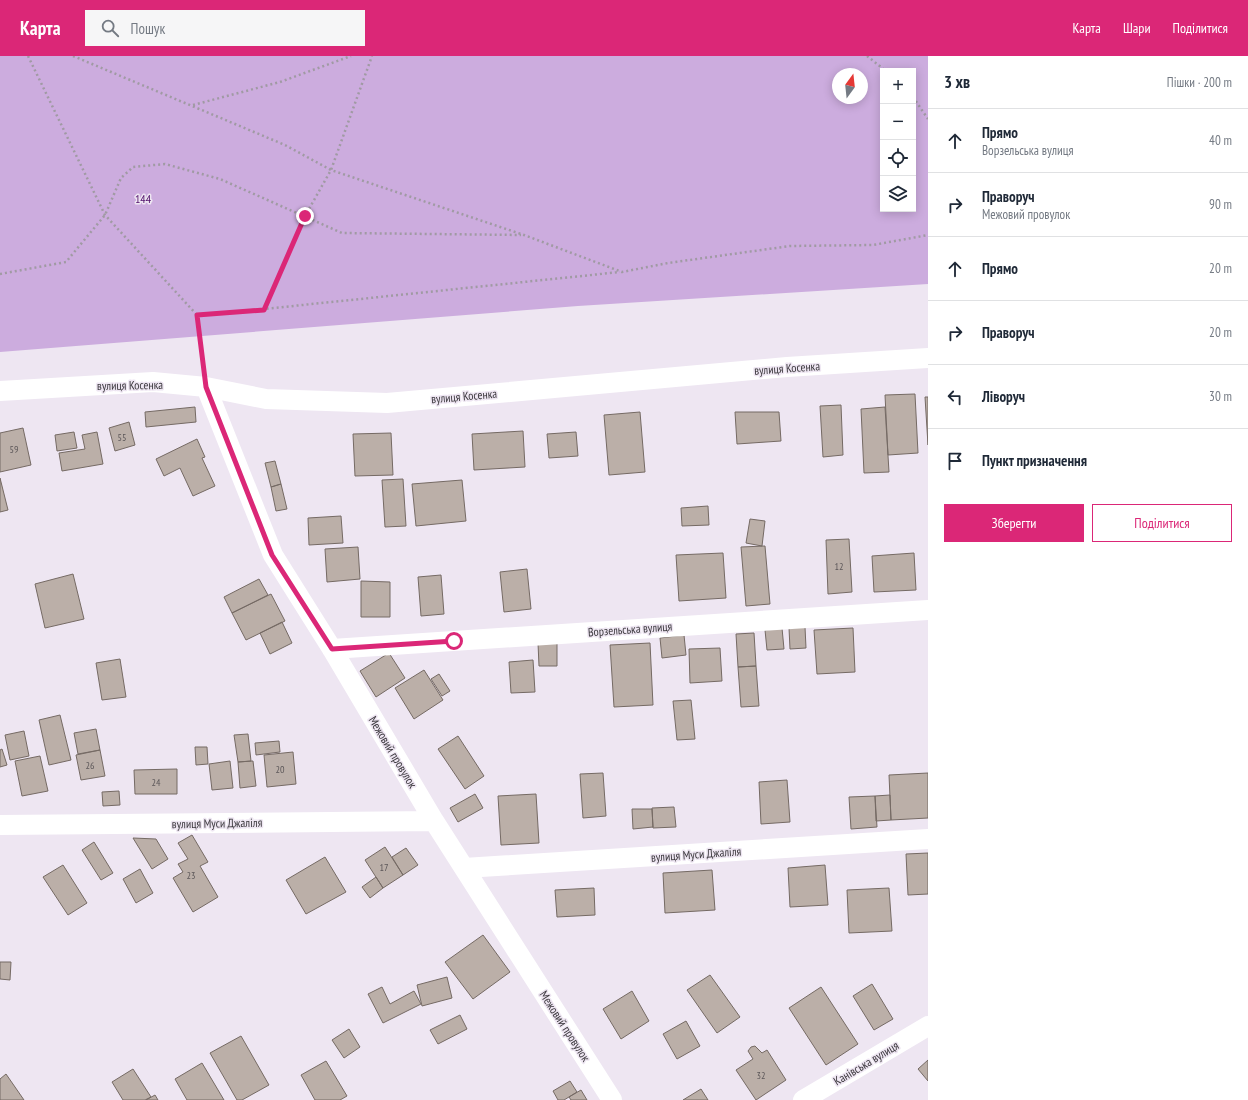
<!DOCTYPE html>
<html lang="uk">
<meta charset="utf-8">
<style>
:root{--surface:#fff;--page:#f6f6f7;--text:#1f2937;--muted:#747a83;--line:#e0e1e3;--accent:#db2777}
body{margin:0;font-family:"PT Sans Narrow",sans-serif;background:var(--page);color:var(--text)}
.controls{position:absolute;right:12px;top:12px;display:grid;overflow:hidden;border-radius:0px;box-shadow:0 2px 10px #0003}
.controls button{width:36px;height:36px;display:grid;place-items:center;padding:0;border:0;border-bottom:1px solid var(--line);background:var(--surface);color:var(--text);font:20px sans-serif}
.compass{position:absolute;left:832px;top:12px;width:36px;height:36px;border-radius:50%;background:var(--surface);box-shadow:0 2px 10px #0003;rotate:15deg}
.stop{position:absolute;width:12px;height:12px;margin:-9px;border:3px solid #db2777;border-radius:50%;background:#fff}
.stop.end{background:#db2777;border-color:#fff;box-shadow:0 1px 4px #0008}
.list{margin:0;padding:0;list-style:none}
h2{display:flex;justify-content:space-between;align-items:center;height:52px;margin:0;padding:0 16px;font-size:17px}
h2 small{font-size:13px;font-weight:400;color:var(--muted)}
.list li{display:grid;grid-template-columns:26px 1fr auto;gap:12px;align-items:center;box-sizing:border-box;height:64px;padding:0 16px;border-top:1px solid var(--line)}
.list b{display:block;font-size:15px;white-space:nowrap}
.list p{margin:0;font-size:13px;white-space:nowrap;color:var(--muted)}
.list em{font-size:13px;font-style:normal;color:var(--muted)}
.actions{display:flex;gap:8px;padding:12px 16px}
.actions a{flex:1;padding:9px 0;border:1px solid var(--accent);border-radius:0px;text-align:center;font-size:14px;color:var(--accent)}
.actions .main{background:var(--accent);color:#fff}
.icon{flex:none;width:22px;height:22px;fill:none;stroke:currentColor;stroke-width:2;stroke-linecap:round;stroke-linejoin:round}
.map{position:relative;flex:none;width:928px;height:1044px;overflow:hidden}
header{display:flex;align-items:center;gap:24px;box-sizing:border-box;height:56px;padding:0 20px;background:var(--accent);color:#fff}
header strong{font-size:19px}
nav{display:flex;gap:22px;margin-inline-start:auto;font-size:14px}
.search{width:280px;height:36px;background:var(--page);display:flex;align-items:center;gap:10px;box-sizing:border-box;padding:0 14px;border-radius:0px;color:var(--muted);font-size:15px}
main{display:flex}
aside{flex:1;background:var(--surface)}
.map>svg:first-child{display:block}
.green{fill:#ccacde;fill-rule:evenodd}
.building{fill:#bbafa8;stroke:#756a64}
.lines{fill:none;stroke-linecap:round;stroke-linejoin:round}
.path{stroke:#a09aa3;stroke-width:2.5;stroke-dasharray:2 3;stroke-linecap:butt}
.street{stroke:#fff;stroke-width:20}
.route{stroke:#db2777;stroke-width:5}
.labels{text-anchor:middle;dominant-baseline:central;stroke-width:3;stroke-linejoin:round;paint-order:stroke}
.number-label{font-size:10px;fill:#5b5658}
.park-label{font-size:12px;fill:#500f6a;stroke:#eee6f2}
.street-label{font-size:12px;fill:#3b383d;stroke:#eee6f2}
</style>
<header>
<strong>Карта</strong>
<div class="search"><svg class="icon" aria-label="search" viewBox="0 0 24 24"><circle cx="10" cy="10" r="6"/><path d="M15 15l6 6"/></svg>Пошук</div>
<nav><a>Карта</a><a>Шари</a><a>Поділитися</a></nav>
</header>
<main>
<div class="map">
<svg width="928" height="1044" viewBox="0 0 928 1044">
<rect width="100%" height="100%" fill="#eee6f2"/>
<path class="green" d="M0,0H928V228L578,250L0,296ZM883,15H913V153H883ZM838,18H862V42H838Z"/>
<path class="building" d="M915,338L918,397L888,399L885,339Z
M925,341H928V389Z
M841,349L843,399L823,401L820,350Z
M195,351L196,366L146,371L145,356Z
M885,351L889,416L864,417L861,353Z
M640,356L645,416L609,419L604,359Z
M735,356H779L781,385L737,388Z
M129,366L135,389L115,395L109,372Z
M23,372L31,409L0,416V377Z
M523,375L525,411L474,414L472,378Z
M74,376L77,392L57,395L55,379Z
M97,376L103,408L62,415L59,397L85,393L82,379Z
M576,376L578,400L549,402L547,378Z
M391,377L393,419L355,420L353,378Z
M197,383L205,401L202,402L215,430L193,440L180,412L164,420L156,403Z
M275,405L281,428L271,431L265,407Z
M0,422L8,454L0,456Z
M403,423L406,470L385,471L382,424Z
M462,424L466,465L416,470L412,428Z
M281,428L287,453L276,455L271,431Z
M708,450L709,469L682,470L681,452Z
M341,460L343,487L309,489L308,462Z
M750,463L765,465L762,490L746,487Z
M849,483L852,536L828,538L826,484Z
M765,490L770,548L746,550L741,491Z
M358,491L360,523L327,526L325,493Z
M723,497L726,542L679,545L676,499Z
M914,497L916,534L874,536L872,500Z
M527,513L531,553L504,556L500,516Z
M73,518L84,563L45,572L35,528Z
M441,519L444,558L421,560L418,521Z
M259,523L268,539L232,557L224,541Z
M361,525L390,526V561H361Z
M271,538L285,565L246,584L232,557Z
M282,566L292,587L270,598L260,577Z
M805,571L806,592L790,593L789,572Z
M782,572L784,593L767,594L765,574Z
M853,572L855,616L817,618L814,574Z
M754,577L756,610L738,611L736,578Z
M684,579L686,599L662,602L660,582Z
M557,586V610H539L538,587Z
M650,587L653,649L614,651L610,589Z
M720,592L722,625L690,627L689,593Z
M389,597L405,622L376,641L360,615Z
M120,603L126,641L102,644L96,607Z
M533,604L535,636L511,637L509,606Z
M756,610L759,650L741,651L738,611Z
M424,614L443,644L414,663L395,632Z
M439,618L450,635L442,640L431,623Z
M691,644L695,683L677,684L673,645Z
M60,659L71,704L49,709L39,664Z
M96,673L100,694L78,698L74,677Z
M24,675L29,700L10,704L5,679Z
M248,678L251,705L238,706L234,679Z
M458,680L484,720L465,733L438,693Z
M279,685L280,696L256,699L255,687Z
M195,691H207L208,708L196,709Z
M2,693L7,709L0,711V694Z
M100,694L105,720L81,724L76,699Z
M293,696L296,728L267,731L264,699Z
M40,700L48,735L22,740L15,705Z
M230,705L233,732L212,734L209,708Z
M253,705L256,730L240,732L238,706Z
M177,713V738H135L134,714Z
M603,717L606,760L583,762L580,718Z
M928,717V762L891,764L889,719Z
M787,724L790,766L761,768L759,726Z
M119,735L120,749L103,750L102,736Z
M475,738L483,752L458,766L450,752Z
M536,738L539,787L501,789L498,740Z
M890,739L891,764L876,765L875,740Z
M875,740L877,771L851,773L849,741Z
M674,751L676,771L653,772L652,752Z
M632,753H652L653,771L633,773Z
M192,779L208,806L200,810L218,841L193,856L173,822L183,816L178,808L188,803L178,787Z
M133,782L156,783L168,803L152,813Z
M94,786L113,817L101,824L82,794Z
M385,791L403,819L383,832L365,804Z
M406,792L418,809L403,819L392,801Z
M928,797V838L908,839L906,798Z
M325,801L346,836L306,858L286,824Z
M63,809L87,847L68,859L43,821Z
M825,809L828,849L790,851L788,812Z
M140,813L153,837L136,847L123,823Z
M712,814L715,854L665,857L663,817Z
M376,821L383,832L370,842L362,831Z
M594,832L595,859L557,861L555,834Z
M889,832L892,875L849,877L847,834Z
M483,879L510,916L473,943L445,906Z
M0,906H11L10,924L0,923Z
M710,919L740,961L717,977L687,934Z
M447,921L452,942L422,950L417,929Z
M872,928L893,963L874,974L853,940Z
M382,931L390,948L414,935L421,948L383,967L368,938Z
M821,931L858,988L826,1009L789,952Z
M632,935L649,965L621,983L603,953Z
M460,959L467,973L438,988L430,974Z
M686,965L700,990L677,1003L663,978Z
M349,973L360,991L344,1002L332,984Z
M241,980L269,1029L242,1044H237L210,997Z
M755,990L762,997L767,994L786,1024L756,1044L736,1014L753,1003L748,995L751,991Z
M928,1004V1025L918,1013Z
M326,1005L347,1040L340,1044H315L301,1019Z
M202,1007L224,1044H187L175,1023Z
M133,1013L151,1041L145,1044H123L112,1026Z
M6,1018L24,1044H0V1023Z
M570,1025L577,1036L564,1044H558L553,1035Z
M701,1033L708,1044H683Z
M581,1034L587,1044H571L569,1041Z
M155,1039L158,1044H146Z"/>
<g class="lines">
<path class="path" d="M28,0L105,159L197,259L203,309
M73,0L285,89L331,114L524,179L622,216L668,207L790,190L873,189L928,179
M867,0L886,15
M913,41L928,63
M193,49L280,26L351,0
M0,218L66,206L105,159L121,122L133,111L165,108L220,123L342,177L521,179
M264,253L305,160L331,114L372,0
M197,259L264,253L620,216"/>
<path class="street" d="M206,331L273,499L332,593L434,765L612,1044
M0,335L153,326L206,331L266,343L387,347L787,311L928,302
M332,593L928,554
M0,769L434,765
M464,812L928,783
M803,1044L928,970"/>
</g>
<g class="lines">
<path class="route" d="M305,160L264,254L197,259L206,331L272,499L332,593L454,585"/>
</g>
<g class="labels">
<g class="number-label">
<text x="122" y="381">55</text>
<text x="14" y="393">59</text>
<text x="839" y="510">12</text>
<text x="90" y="709">26</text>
<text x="280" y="713">20</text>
<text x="156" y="726">24</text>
<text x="384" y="811">17</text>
<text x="191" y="819">23</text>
<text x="761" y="1019">32</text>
</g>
<g class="park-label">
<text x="143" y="142">144</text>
</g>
<g class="street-label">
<text transform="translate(787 312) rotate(-4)">вулиця Косенка</text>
<text transform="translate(130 329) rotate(-1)">вулиця Косенка</text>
<text transform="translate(464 340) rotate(-5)">вулиця Косенка</text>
<text transform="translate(630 573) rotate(-4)">Ворзельська вулиця</text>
<text transform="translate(393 696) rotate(59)">Межовий провулок</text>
<text transform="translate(217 767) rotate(-1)">вулиця Муси Джаліля</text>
<text transform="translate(696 798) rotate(-4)">вулиця Муси Джаліля</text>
<text transform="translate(565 970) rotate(57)">Межовий провулок</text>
<text transform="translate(866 1007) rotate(-31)">Канівська вулиця</text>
</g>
</g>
</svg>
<div class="controls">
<button>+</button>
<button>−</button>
<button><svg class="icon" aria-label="locate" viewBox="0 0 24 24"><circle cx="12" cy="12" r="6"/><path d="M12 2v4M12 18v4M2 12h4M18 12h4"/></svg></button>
<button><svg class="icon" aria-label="layers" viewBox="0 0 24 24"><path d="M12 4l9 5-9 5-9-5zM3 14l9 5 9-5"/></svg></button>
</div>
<svg class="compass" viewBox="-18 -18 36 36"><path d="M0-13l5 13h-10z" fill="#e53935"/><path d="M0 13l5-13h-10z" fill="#747a83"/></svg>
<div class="stop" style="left:454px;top:585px"></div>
<div class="stop end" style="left:305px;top:160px"></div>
</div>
<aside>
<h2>3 хв<small>Пішки · 200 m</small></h2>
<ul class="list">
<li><svg class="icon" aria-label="ahead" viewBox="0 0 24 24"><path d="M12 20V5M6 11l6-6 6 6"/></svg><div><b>Прямо</b><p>Ворзельська вулиця</p></div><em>40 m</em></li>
<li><svg class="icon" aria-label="right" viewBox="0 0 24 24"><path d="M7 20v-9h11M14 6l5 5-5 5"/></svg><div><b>Праворуч</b><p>Межовий провулок</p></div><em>90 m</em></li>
<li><svg class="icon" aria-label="ahead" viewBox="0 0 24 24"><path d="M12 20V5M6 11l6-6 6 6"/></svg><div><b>Прямо</b></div><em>20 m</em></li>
<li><svg class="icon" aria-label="right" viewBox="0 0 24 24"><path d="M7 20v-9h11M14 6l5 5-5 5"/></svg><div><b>Праворуч</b></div><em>20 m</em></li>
<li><svg class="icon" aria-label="left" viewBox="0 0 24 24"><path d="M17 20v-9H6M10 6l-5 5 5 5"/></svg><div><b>Ліворуч</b></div><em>30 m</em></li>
<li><svg class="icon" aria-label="arrive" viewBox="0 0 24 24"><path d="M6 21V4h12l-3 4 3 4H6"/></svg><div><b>Пункт призначення</b></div></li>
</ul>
<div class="actions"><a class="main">Зберегти</a><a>Поділитися</a></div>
</aside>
</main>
